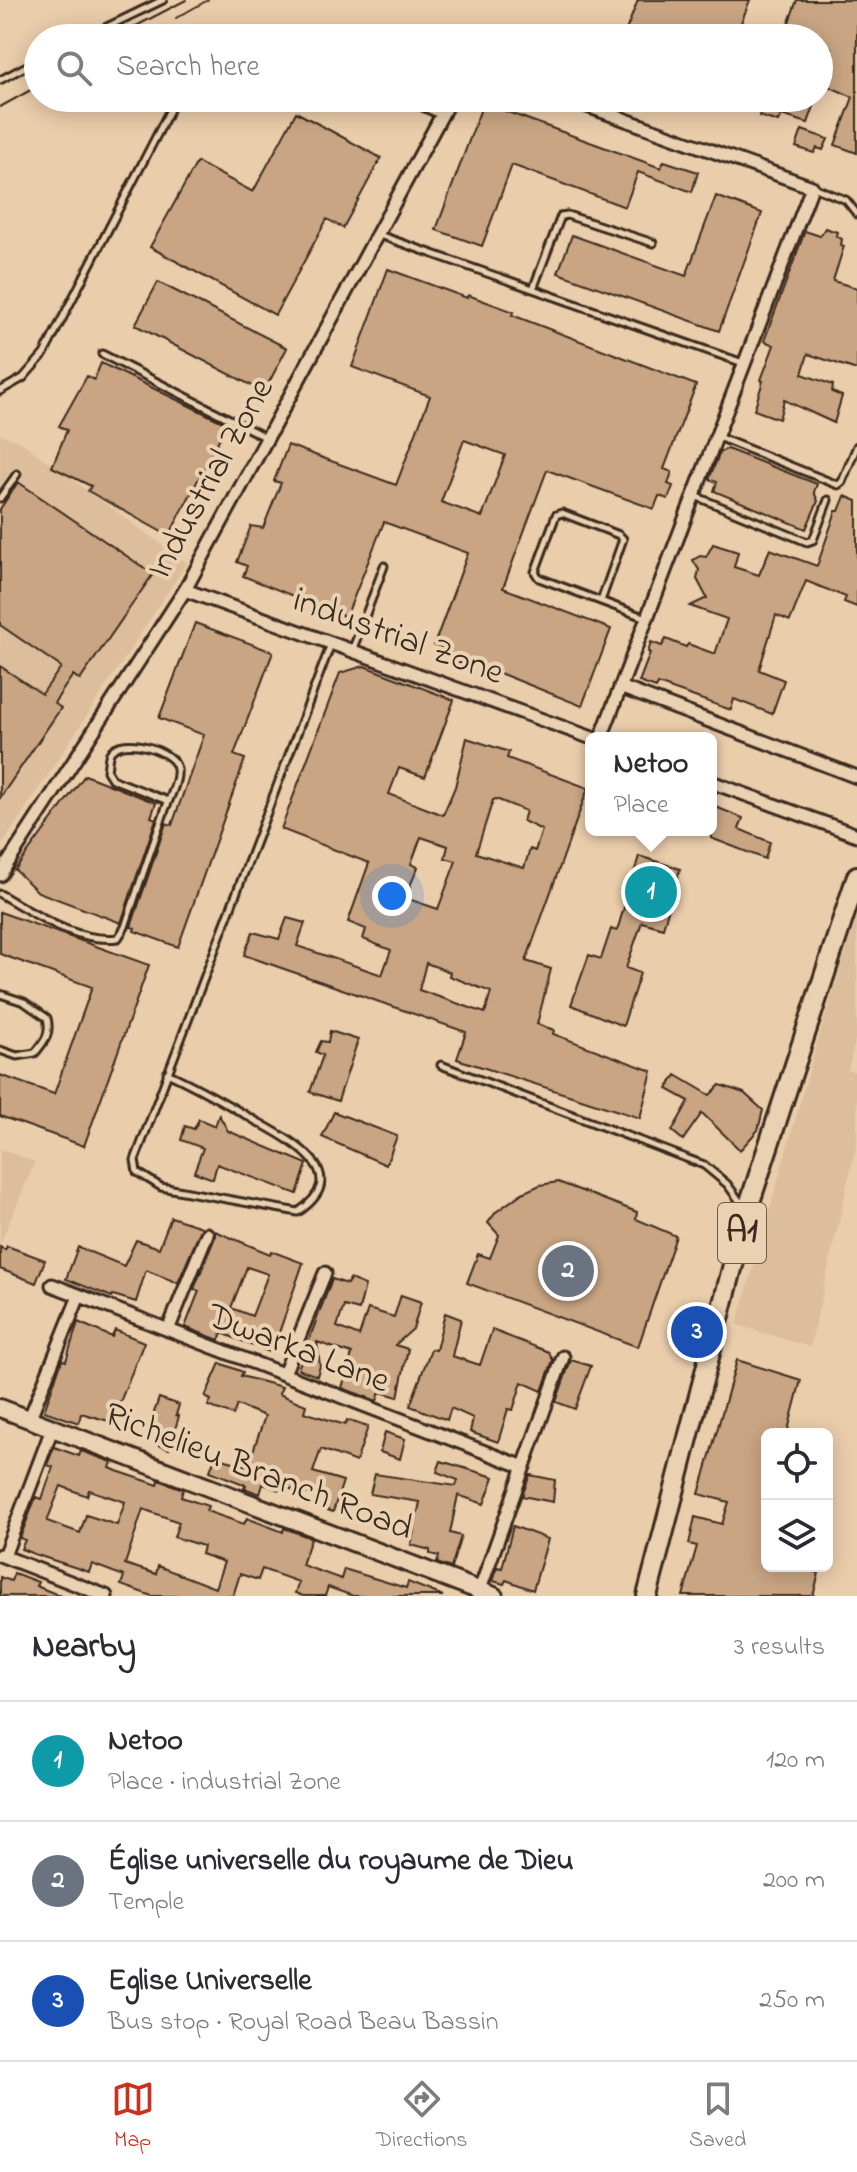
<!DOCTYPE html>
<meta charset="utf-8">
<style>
:root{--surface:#fff;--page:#f7f7f7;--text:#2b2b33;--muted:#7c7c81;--line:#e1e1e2;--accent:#c8321e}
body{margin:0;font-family:"Indie Flower",sans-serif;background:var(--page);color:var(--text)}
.controls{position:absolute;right:24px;bottom:24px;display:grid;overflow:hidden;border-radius:12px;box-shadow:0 4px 20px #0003}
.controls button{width:72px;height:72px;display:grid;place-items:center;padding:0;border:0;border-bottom:2px solid var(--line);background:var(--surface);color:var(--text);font:40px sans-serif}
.you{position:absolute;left:392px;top:896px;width:28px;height:28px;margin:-20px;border:6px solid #fff;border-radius:50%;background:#1a73e8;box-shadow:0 0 0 12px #1a73e833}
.badge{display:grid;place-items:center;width:52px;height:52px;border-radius:50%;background:var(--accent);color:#fff;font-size:26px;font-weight:700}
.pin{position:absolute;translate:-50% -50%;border:4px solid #fff;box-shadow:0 2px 8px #0006}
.popup{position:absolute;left:585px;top:732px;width:132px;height:104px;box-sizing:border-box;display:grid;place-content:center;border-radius:12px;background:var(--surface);filter:drop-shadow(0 2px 6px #0005);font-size:26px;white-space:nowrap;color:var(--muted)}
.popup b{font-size:30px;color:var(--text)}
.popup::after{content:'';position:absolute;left:50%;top:100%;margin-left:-16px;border:16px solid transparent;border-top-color:var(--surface)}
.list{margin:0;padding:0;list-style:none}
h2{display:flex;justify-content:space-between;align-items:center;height:104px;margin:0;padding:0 32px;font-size:34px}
h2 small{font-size:26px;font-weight:400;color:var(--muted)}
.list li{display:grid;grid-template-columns:52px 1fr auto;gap:24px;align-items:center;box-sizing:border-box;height:120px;padding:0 32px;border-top:2px solid var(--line)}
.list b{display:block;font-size:30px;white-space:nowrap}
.list p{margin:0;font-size:26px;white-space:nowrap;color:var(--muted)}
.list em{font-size:26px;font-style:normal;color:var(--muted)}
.icon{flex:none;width:44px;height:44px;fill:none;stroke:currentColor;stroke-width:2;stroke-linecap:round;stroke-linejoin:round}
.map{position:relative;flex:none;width:857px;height:1596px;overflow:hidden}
.search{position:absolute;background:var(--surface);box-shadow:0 4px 20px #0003;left:24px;right:24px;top:24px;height:88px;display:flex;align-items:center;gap:20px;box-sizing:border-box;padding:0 28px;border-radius:44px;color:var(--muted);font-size:30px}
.sheet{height:464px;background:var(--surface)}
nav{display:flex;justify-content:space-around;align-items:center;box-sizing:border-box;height:112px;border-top:2px solid var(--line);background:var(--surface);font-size:22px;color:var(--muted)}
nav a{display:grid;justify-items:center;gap:4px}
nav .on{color:var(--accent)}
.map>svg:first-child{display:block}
.built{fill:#ddbe9c}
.building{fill:#c9a583;stroke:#3b2a1e;stroke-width:2;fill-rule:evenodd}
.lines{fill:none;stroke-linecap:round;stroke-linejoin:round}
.service-casing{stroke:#3b2a1e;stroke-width:11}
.minor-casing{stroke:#3b2a1e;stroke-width:17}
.secondary-casing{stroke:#3b2a1e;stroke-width:22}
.primary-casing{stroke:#3b2a1e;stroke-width:24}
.service{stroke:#e9d1b2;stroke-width:5}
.minor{stroke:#e9d1b2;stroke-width:11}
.secondary{stroke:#e9d1b2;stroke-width:16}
.primary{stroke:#e9d1b2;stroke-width:18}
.tram{stroke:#3b2a1e;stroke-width:2}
.labels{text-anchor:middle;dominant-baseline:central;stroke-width:8;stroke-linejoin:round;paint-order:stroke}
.shield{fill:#e9d1b2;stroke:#6f5c4a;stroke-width:2}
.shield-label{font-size:34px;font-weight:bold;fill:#3b2a1e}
.street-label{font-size:36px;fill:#3b2a1e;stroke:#e9d1b2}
</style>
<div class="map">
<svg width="857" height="1596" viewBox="0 0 857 1596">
<rect width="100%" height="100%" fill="#eacdab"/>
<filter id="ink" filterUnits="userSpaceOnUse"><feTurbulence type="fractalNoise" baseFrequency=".0125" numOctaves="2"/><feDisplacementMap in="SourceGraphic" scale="16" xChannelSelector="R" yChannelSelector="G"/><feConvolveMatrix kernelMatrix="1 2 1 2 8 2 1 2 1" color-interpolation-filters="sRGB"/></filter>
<g filter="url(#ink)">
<path class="built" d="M0,434L21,442L187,563L0,848Z
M857,915V1032L848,1070L857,1072V1142L810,1347L737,1325L816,1046Z
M0,1149L35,1162L0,1244Z"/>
<path class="building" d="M638,0H750L735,38H623Z
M797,0H857V153L835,145L853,97L819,82L831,48L819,44V38H800L785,33Z
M765,98H817L808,123L781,115L778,122L759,116Z
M483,103L661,168L664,161L698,172L692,192L638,172L625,207L512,165L482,246L436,230Z
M296,112L381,158L343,228L327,219L275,315L150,247L197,162L253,192Z
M802,130L828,139L823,150L817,148L814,153L796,147Z
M716,196L762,213L719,331L558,273L572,235L686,276Z
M825,228L837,232L836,236L842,239L841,245L844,246L833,281L857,288V370L808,354L802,374L833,385L832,392L842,396L834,423L784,400L779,419L754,410L763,381L761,380L774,345L764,341L805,231L820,236Z
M388,269L467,298L468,295L514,312L512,315L696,385L664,469L672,472L668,484L673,486L668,499L659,496L654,509L547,470L503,588L611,629L582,706L462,658L460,664L442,657L445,649L434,645L468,553L384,522L346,617L243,576L247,566L237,562L251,526L263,528L281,483L274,481L288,445L396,485L430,396L352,367ZM464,440L505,455L482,517L441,502Z
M158,282L287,348L264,392L135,325Z
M101,363L227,424L169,536L88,491L91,486L52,467L67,430L59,426L87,376L94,380Z
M727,449L817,484L814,492L818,501L806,529L714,491L717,482L709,479L720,452Z
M18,482L153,574L80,680L73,675L54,703L61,708L0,798V666L42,694L61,667L0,625V509Z
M845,496L857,501V607L844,602L846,597L806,581L790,621L776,615L759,670L784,680L772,714L734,699L731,710L658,684L656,688L639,682L650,653L648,652L651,642L662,646L666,639L686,647L688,644L715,654L727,619L690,606L707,598L697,579L699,570L693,560L700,556L706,557L713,544L738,552L734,567L759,575L770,549L817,566L836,511H839Z
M195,623L273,652L234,755L245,759L178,947L134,931L135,928L131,927L166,823L172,825L204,735L159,718Z
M364,666L454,700L425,777L399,768L389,794L443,815L455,787L467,738L509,752L507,758L588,788L526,961L551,969L537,1024L554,1030L553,1034L652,1071L640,1118L457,1059L466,1032L244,955L253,932L279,939L287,918L305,923L297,946L382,975L391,950L363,939L366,929L348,922L369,863L281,829L340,673ZM496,799L526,811L523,821L542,830L535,851L530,849L524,868L476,853L493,800ZM421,837L448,846L445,858L456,861L438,909L405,898L418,867L411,864ZM426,963L450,972L449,976L491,992L485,1013L419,990Z
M85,775L156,803L151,817L156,819L121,923L38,892L15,870Z
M711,805L743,818L739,829L770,842L765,859L711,838Z
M639,856L680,869L663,928L642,922L626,968L640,973L623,1026L571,1005L589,955L601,959L611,929L617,931Z
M0,912L149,965L84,1146L0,1116V1075L54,1094L92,987L0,954Z
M330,1031L358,1040L338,1101L310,1092L323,1055L316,1052L321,1041L328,1042Z
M676,1075L710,1095L720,1085L744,1093L763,1110L758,1130L740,1150L702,1113L683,1140L672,1131L689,1101L667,1089Z
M334,1112L397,1136L386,1165L322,1137Z
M219,1115L228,1131L307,1164L297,1194L217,1164L213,1179L194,1172L203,1148L181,1140L185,1126L194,1129L199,1119L215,1126Z
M558,1182L637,1212L636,1219L676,1236L638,1347L467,1283L478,1254L490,1258L499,1235L488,1223L496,1212L522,1193L540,1185Z
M171,1217L202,1227L178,1283L146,1270L136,1302L113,1295L112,1297L66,1279L78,1247L124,1266L136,1240L159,1248Z
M215,1231L270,1254L271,1251L303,1263L272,1353L222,1333L219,1340L185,1327L199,1291L194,1289L215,1237ZM247,1267L268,1274L252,1316L231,1308Z
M7,1246L45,1260L36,1283L0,1269V1247L5,1250Z
M332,1279L347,1284L350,1279L365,1285L359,1310L344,1306L337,1327L359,1336L368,1309L394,1317L401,1295L421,1302L413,1329L395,1345L408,1349L398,1397L380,1392L377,1401L342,1388L352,1354L317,1342L320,1366L317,1376L298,1369Z
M445,1313L461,1319L452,1356L480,1365L492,1330L549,1352L553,1360L542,1391L522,1382L513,1410L508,1409L498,1442L470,1432L473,1418L451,1408L447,1420L410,1406L431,1349L436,1350Z
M78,1322L112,1337L115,1330L144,1342L112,1422L81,1413L79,1423L44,1411L62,1360L66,1361Z
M571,1360L591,1366L575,1409L556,1402Z
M737,1360L801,1380L787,1434H767V1566H796L819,1573L813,1596H683L697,1546L689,1544L695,1517L722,1524L729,1502L699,1494Z
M220,1363L243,1372L241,1376L282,1387L279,1394L306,1405L304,1412L345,1425L347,1420L368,1427L356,1462L321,1449L313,1472L343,1481L333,1512L314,1505L316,1496L280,1486L279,1490L263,1484L260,1494L244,1488L246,1485L210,1471L215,1457L248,1466L265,1416L237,1405L233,1415L208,1406L211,1400L205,1397Z
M159,1398L179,1405L176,1415L179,1416L174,1433L183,1436L180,1446L171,1443L169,1449L152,1443L156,1430L149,1427Z
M385,1432L405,1439L400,1459L380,1452Z
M54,1447L79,1456L81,1451L112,1462L110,1468L117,1471L158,1485L159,1480L183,1489L181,1497L208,1506L206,1511L244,1524L247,1518L283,1532L284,1528L311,1538L302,1565L341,1579L344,1569L406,1588L408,1582L443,1596H353L328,1587L325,1596H303L295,1593L299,1582L262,1569L258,1580L240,1574L233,1596H152L121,1585L124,1576L92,1564L89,1572L34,1554L21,1549L25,1540L20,1538L36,1497L42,1499L53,1467L47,1465ZM61,1486L87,1496L89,1490L125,1502L117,1525L86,1515L80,1533L47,1521ZM143,1509L179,1522L174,1537L203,1546L201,1554L224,1562L215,1588L158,1566L156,1574L125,1564Z
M441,1461L494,1477L484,1504L458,1495L450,1533L461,1536L451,1568L437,1563L439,1556L430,1554V1550L411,1545L420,1502L370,1494L375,1474L456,1486L458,1480L437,1472Z
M530,1475L555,1480L553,1502L522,1496Z
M513,1526L548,1539L533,1590L506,1580L504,1584L493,1581L497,1567L502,1568Z
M14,1573L38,1582L36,1586L61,1596H0V1577L11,1581Z"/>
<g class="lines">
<g class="service-casing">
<path id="service" d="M84,38L163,0
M272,38H274
M0,80L38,60
M403,98L442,116
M813,187L846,200L857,214
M379,235L743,363
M533,289L561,216L567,215L653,243
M102,354L265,437
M0,391L23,378L44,354L176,98
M718,437L838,485L842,482L857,446
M695,496L807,542L813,540L828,500
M0,498L17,474
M601,601L623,539L619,535L562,513L556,515L535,572L539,578L646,618
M352,651L384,566
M0,894C35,914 76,943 118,938L125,927C138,888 151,849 165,810C169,799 179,781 177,769C175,750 121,734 110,753C108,757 108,766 107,771L112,779L168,801
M0,994L24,1002L47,1018C51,1034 45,1041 35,1053L17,1056L0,1050
M441,1065L704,1165L727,1184L744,1207
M167,1073C196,1086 222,1101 249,1117C283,1137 359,1171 298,1212L161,1187L137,1172L135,1160L331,644"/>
</g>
<g class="minor-casing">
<path id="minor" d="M565,98L812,187L601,738
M185,590L592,738
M620,687L857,777
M711,782L857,835
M0,875L185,590L451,98
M52,1285L524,1467
M168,1330L207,1234
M284,1374L325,1273
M29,1420L79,1296
M0,1555L106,1596
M4,1556L52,1429
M478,1595L563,1357"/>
</g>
<g class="secondary-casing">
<path id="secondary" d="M0,1408L494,1596"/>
</g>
<g class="primary-casing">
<path id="primary" d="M647,1596L747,1211L857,876"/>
</g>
<use href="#service" class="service"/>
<use href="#minor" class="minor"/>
<use href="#secondary" class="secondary"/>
<use href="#primary" class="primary"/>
<path class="tram" d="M176,18L208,0
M113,38L186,0
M0,107L38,86"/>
</g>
</g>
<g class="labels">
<rect class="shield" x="718" y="1203" width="48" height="60" rx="6"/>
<g class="shield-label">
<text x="742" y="1233">A1</text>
</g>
<g class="street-label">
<text transform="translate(212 479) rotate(-61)">Industrial Zone</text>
<text transform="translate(398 638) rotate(20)">industrial Zone</text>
<text transform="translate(298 1350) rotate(21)">Dwarka Lane</text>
<text transform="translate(258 1473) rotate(21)">Richelieu Branch Road</text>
</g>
</g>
</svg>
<div class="controls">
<button><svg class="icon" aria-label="locate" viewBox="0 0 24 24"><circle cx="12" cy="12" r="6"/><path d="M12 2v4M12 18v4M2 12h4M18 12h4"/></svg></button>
<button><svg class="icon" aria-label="layers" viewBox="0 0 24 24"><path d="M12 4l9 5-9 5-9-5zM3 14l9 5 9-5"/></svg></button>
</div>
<div class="you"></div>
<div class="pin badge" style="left:651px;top:892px;background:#0f9aa8">1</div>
<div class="popup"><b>Netoo</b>Place</div>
<div class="pin badge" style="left:568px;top:1271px;background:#6b7280">2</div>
<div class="pin badge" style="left:697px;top:1332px;background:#1a4fb4">3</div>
<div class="search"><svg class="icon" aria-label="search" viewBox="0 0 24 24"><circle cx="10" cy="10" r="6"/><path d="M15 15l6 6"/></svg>Search here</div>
</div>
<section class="sheet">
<h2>Nearby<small>3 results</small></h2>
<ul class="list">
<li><span class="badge" style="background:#0f9aa8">1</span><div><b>Netoo</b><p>Place · industrial Zone</p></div><em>120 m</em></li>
<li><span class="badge" style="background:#6b7280">2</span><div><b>Église universelle du royaume de Dieu</b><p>Temple</p></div><em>200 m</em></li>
<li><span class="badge" style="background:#1a4fb4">3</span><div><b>Eglise Universelle</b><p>Bus stop · Royal Road Beau Bassin</p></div><em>250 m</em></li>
</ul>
</section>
<nav>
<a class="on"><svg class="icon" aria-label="map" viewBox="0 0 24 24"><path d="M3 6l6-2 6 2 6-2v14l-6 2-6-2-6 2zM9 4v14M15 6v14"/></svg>Map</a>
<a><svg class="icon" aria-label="directions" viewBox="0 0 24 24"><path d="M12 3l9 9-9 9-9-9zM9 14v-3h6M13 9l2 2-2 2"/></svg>Directions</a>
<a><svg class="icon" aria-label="saved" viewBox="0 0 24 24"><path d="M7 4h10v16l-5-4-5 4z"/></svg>Saved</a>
</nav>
